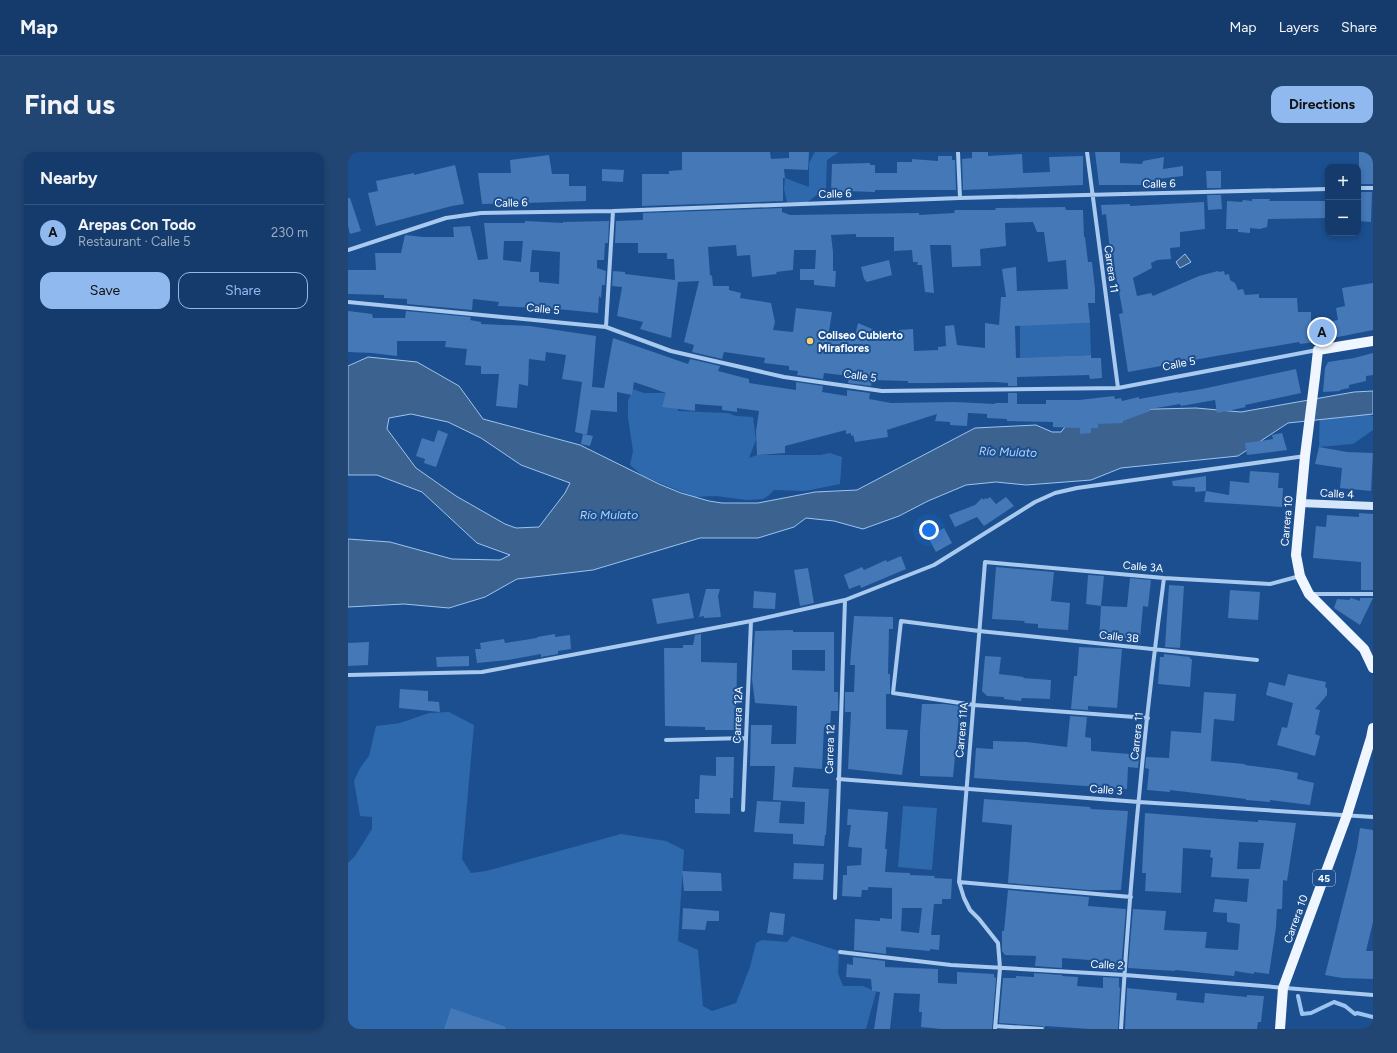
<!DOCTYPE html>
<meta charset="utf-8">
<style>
:root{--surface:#143b6b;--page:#214673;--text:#f1f3f6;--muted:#9dadc1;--line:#33557e;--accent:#90b9f0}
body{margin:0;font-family:Figtree,sans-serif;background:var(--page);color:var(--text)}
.controls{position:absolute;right:12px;top:12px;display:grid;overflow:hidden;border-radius:8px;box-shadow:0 2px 6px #0003}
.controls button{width:36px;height:36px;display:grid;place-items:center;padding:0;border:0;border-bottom:1px solid var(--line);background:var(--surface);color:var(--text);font:20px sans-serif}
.you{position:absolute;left:581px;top:378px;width:14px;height:14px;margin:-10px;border:3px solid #fff;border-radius:50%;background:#1a73e8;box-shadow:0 0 0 6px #1a73e833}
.badge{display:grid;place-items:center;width:26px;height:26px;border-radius:50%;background:var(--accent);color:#111;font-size:13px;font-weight:700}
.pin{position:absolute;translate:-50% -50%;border:2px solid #fff;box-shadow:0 1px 4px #0006}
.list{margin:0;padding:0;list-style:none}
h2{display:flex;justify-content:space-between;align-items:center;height:52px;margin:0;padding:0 16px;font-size:17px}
h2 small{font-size:13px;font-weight:400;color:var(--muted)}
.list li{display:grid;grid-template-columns:26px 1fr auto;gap:12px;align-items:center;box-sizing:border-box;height:56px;padding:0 16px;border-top:1px solid var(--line)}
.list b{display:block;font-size:15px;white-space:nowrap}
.list p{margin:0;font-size:13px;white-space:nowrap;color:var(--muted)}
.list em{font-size:13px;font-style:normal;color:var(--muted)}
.actions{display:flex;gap:8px;padding:12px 16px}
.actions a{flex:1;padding:9px 0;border:1px solid var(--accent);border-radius:12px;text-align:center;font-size:14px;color:var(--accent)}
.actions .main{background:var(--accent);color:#111}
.map{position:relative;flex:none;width:1025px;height:877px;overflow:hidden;border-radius:12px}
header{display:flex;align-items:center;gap:24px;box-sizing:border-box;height:56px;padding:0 20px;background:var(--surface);border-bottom:1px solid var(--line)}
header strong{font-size:19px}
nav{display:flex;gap:22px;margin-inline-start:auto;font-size:14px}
.intro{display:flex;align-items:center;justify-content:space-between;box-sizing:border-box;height:96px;padding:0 24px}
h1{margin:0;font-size:28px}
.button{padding:10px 18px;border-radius:12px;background:var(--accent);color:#111;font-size:14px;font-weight:700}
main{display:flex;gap:24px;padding:0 24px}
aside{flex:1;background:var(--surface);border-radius:12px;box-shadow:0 2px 6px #0003}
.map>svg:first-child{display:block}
.green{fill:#2e69ad}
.water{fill:#3c6290;stroke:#9cc4f0;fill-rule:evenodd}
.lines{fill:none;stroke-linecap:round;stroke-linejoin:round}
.stream{stroke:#9cc4f0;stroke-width:4}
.building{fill:#4478b7;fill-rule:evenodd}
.minor{stroke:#a9c9ee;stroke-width:4}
.secondary{stroke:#d6e6fa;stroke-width:8}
.primary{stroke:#f0f6ff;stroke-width:10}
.poi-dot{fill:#ffd166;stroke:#1b4f8f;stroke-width:1.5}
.labels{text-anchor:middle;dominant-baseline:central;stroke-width:4;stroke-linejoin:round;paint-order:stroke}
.shield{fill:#1b4f8f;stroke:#bbcadd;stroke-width:1}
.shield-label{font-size:10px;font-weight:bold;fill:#fff}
.street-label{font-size:11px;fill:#fff;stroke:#1b4f8f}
.poi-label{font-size:11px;font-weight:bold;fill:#fff;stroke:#1b4f8f;text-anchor:start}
.water-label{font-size:12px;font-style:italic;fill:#b5d3f5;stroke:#1b4f8f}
</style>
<header>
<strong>Map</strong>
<nav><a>Map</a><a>Layers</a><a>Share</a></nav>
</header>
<div class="intro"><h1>Find us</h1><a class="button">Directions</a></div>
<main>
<aside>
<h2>Nearby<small></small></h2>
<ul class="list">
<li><span class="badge">A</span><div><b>Arepas Con Todo</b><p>Restaurant · Calle 5</p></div><em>230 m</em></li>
</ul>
<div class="actions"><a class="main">Save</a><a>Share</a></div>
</aside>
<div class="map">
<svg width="1025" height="877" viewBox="0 0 1025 877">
<rect width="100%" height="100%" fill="#1b4f8f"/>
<path class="green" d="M467,0H491L479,8L478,36L457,52L439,50L436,37L437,26L461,35V11Z
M742,171L743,203L672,206V173Z
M285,237L296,241H328L330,259L380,261L388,264L405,265L408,288L401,306L409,303H472L482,301L494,305L492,332L457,339L426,338L420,344L415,347L399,348L368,344L346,345L295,324L282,313L285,299L280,266V249Z
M972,253L1025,264V278L1005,292L971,295Z
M101,560L126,573L114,707L123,721L138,719L273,682L318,689L336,698L330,789L350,798L355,854L364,859L388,851L402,815L408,791L414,788L439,790L444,784L491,799L490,821L495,834H515L528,840L518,877H0V711L7,704L24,677V665L12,664L6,629L12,616L21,604L28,574L52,571L81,561Z
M555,654L589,656L584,718L550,715Z"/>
<path class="water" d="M837,102L843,110L832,116L828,110Z
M20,205L69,210L111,234L135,267L232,293L311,332L333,341L361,349L374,351H410L467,340L509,338L627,276L688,273L704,280H713L729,259L848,256L893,260L1006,240L1025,239V262L940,271L890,304L773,316L743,328L678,333L648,330L618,333L580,349L551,364L515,377L486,369L458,366L446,375L410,386H352L245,418L169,427L137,445L101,456L56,452L0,455V387L42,390L104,407L152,408L162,403L129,391L74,340L29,323H0V214ZM63,262L100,270L133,286L173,313L222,331L217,341L191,375L168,376L157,372L108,344L68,316L39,277L41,266Z"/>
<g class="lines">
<path class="stream" d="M950,844L954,862L963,861L986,850L997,854L1007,862L1009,861L1025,865"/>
</g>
<path class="building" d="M334,0H422L423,7L441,6V0H461L460,18L436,17L437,26H435V49L294,54V22H321V19L334,18Z
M624,0H640V4L674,2L675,21L702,20L701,5L735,4V33L615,38L614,7L624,6Z
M747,0H772V11L794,12L795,9L816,5L815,17L835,14V24L810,27L809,33H751Z
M1011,0H1025V32H1011Z
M201,3L204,22H221V34H238V49L178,51L179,48L168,51L134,52L130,21H163L162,8Z
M590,4H604V8H607L608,38H527V40L497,39V40H483L484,12L522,11V13H527V21H549V10H564V7L590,9Z
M107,13L116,52L104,54L28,74L20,41L30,39L28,29L66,21V23Z
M254,17L276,18L275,30L254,29Z
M858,19H873V36H859Z
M1011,40H1024L1023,70L1010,69Z
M859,43H873L874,57L860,58Z
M0,46H2L13,79L2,82L0,74Z
M904,47H922L921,49H980V66L920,67L919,75L912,77L902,76V81L890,80V77H878L879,49L894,50L895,48L904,49Z
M856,50L857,77L832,80V95L822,96L823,107L809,108L803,111L804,116L785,126L789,144L803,141L805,144L851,124L870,119L871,120L876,119L877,123L881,122L882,128L887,131L890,138L895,137L897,143L911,142V146H949L950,160H963V170L967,169L968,172L990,168L988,156L997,154L994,136L1025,131V178L960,191L952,192L951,190L868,204L780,220L771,162L775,161L767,119L765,99H762L758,62L754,63L753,53L782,52V54Z
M717,55L718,58H735L736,85H737L740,110H744L747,137V151H740L742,171L667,174L668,206L743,203V206H753L754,226L742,227L741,223L669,225V234H660V231L647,230L582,231H560V229L524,228L523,234L500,231L501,224L476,221L475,227L449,223L450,219L441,218V214L416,211L417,206L376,200L374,207L344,200L346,193L336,190L351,129L330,130L323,186L292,177L295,170L269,164L274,135L264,134L265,119L277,120V122L327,128L326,107H319V101H290V91H267L268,69L295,68V61L434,56V60L442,63L571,61V63L606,61L607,58H647L648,56ZM685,70L689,80H696L700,110L718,108L720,137L669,139L668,115L654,117L658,145H653L651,173L637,171V196L609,193L606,173L597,174L598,194L590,195V198L566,199L565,177L551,178L552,189L510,171L506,189L480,186L484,160L448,156L445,180L425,178L427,170L423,151L392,146L393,141L381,138V134H365L364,124L362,123L360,95L388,93L389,104L402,103L404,125L429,122L428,120L445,118L446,98H468L467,117H452V128H466V133L487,135L488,119H485V100L483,83L508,82V85H546V99L564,98L565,110H570L569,113H574L577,140L586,141L582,93H603L604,115L633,114L632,97L658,94L657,71Z
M177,69L215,71V70L261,69L260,91H257L256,108H249V116L258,119L257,133H254L253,146L251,144L250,161L189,155V156L150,154L151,150L125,147L124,158L59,152V147L36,146V143L0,142V118H28L27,101H53L57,83L75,85H106L105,75L122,74L130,108L140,107L136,71H177ZM156,89H175L173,110L155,108ZM184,98L212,100L211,132L191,130V120H182Z
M541,108L544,123L519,130L516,127L513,115Z
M0,159L24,162L25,166H57L58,159L123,165L122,168L133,170V172L182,174L248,184L244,235L256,236L265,186L340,212L342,207L372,214L370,219L401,227V231L448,238V230L475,234L474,240L499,244V238L522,241L521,247L543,251L607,250L647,252V251H660V241H669V252H698V248H731L766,244L767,247L773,246L774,249L791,245V247L830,240V241L854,237L948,217L953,241L897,253L898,255L869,261L867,248L833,254L832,252L802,257V259L775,269V271L750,272V276H743V281L732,282V276L705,275V270L659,269V267L639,266V262L620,261L619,274L602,273V270L587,269L589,262L539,278L540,285L507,290L505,283L503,284V281L498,282V278L437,294V301L409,303L408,279L411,259L389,256V260L374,258V254L347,252V259L314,255L318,241L286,230L284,243L269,240V260L243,258L239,282H235L245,284L242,294L233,292L235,282L227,280L234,230L214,227L218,203L198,200L197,209L181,207L180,234L171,232L169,256L148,254L151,222H133V214L117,213L119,197L97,195L98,189H49V204L24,201L0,200Z
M1025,201V223L1018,224V229L1001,233V236L992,238V239L975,240L977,216L980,210L1006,206Z
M90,278L100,282L88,315L76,311L77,307L68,304L74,286L86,290Z
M934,281L939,298L899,303L897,291L925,287L924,283Z
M971,295L999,300L1025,301L1023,339L992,336L994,316L967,312Z
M902,319L931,321L930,336H935L934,355L856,350L858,339L881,343L882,329L901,331Z
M858,324V339L847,340V335L825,334L824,329Z
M642,345L648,352L658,345L666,354L636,374L629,365L607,375L601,363L627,353L634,346L636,348L637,346L639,347Z
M1011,361L1025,362V438H1013V410L965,406L968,374L978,375L979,363L1011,365Z
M596,376L604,391L588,400L580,385Z
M553,404L558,417L513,436L512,433L501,437L496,423L514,415L516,418L538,408L539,410Z
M648,415L706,420L703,449L722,451L720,478L690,476V472L676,471L677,469L644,467Z
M460,416L466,451L452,454L446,418Z
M740,423L756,424L753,454L738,452Z
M782,426L803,428L800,455L795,454L792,487L775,486V490L751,488L753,454L779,455Z
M821,433L836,434L832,496L817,495Z
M358,437H372L370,444L373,465L356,466V464L351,465Z
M882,438L912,440L910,468L880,466Z
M406,439L428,441L427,457L405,456Z
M341,441L346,466L309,472L304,447Z
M1003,446L1012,449V446H1025L1012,473L986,456L989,447L1001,448Z
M506,464L545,465V477H541L540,522H542V542H538V577L560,578L554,623L500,617L503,560H497V540H506L507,513H502Z
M445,478V480H486V540H490V559H483L482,576L476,575L474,617L446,615L444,635L481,637L478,683H477L476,694L445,692V682L406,680L409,649L433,650L431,671L456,672L457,650L425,648L427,614H402L403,573H424L423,592H448L449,554L407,551L404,527L407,479ZM444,498H477V519L444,518Z
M207,482V485L222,483L223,497L210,499V502L193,505V502L160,508L129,511L127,497H133L132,491L156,487L157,491L189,486V485Z
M353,482V510L389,511L388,578H357V575L317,574L316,496H335V493H345L347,483Z
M21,490L20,513L0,514V491Z
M731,495L774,497L769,556L740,554V558L723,557L726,524H729Z
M816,502L842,505V507H844L842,535L810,532L812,505H816Z
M121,504V514L89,515L88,505Z
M637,504L653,505L651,522L676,525L675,526L703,528L702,547L674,546L673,549L656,547V545L639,544L634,539Z
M940,522L978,530L977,535L979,536V543L967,557L972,558L967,582L972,584L967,604L929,593L934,575L939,576L945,551L918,543L921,530L937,534Z
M52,537L80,539V549L91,550L92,560L51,556Z
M856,540L888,542L886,569L866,567L863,609L897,612V613L929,617L950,621L949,627L966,631L962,653L922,648V650L898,648V647L822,638V640L799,638L801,617L797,616L798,605L821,606L823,579L853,581Z
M574,552H596L612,554L605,625L572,624V579Z
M722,564L739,565L737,585L743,586V599L782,602L781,606L791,605L790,616L780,615L779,637L626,626L628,596L645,597V589L679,590L719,595Z
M368,605H386L385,646H382V662L347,661V647H351L352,623L368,624Z
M636,647L742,655L743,657L780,659L773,738H741L660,731L664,673L634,670Z
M500,657L540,660L537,697H539L537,720L562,721V723L587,724L586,726L604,727L603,747H594V752H586L583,783H592L591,798L582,797V799L538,795V802L506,798L507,767L532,769V766L544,767V736L520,735V738H514L513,745L494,744L495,723H499V714L513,713L514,696L502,695L500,694L503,673H499ZM554,756H574L571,781L553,779Z
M797,661L910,670V668L948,671L939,729L935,728L934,757H929L928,775L921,822L906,820V822L887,819L886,824L827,818V819L780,816L785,757L818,759L816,778L859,780L857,796L890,798L892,772L879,770V761L865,760L867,747L899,750L901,727L863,725L865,706L862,705L863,698L835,696L833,741L797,739L798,721H794ZM891,690L916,691L912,717H889Z
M1012,676L1025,678V770L1018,799H1025V827L994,826L977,823L1001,729L1009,696Z
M446,711L476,712L475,728L445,727Z
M334,719L373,721L374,739H336Z
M660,738L741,745L740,754L778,757L773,816L772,815V819L756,818V809L714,806V816L687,814L688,804L657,803L654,799V779H656Z
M335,756L371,759V769H359L357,778L334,777Z
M422,760L437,762L435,783L419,781Z
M505,805L537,809V815L590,817V831L609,832V820L646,822V825L648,826L644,877H593L573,875L574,860H571L572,842L546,841L542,877H526L532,840L524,839L523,827L498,825L499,812L505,813Z
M686,821L714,823V824L730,825L729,834L755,836V825L771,826V835L772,836L770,877H742L697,874V876L694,874L651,871L655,826H668V824L686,825Z
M779,836L829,841L828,848L856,851L857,841L899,845V843L916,844L913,870H910L909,877H777Z
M103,856L158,875L157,877H96Z"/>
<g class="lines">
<path class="minor" d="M610,0L612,46
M739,0L770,236
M1010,36H1025
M0,98L98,66L133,61L265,59L612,46L980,37
M0,150L258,175L323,199L436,225L534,239L770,236L969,198
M258,175L265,59
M964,442H1025
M0,523L134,520L403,469L497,448L586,413L687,350L707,341L729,336L957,304
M800,566L626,553L545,541L553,469L631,479L909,508
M318,588L398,586
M490,627L791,650L1025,665
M395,658L403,469
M611,730L783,745
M487,746L497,448
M492,800L603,813L777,823L1025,843
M647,874L694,877
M647,877L652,816L650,791L631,767L622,758L616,746L611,730L637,410L816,426L922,432L952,424
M773,877C782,726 796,575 816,426"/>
<path class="secondary" d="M952,351L1025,354"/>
<path class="primary" d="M1025,189L970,198L967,225L957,304L948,403L952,424L961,442L1016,497L1025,516
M932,877L935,836L999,663L1023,586L1025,576"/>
</g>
<circle class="poi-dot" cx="462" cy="189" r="4"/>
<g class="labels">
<rect class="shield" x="965" y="718" width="22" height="16" rx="3"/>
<g class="shield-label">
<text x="976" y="726">45</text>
</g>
<g class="street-label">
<text transform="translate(811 32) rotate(-1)">Calle 6</text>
<text transform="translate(487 42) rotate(-2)">Calle 6</text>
<text transform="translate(163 51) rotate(-1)">Calle 6</text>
<text transform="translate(763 117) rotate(82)">Carrera 11</text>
<text transform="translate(195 157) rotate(5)">Calle 5</text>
<text transform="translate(831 212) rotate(-11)">Calle 5</text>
<text transform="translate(512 224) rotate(8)">Calle 5</text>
<text transform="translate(989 342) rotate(3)">Calle 4</text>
<text transform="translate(939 369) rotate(-85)">Carrera 10</text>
<text transform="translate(795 415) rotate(5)">Calle 3A</text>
<text transform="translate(771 485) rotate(6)">Calle 3B</text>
<text transform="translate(390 563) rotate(-88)">Carrera 12A</text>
<text transform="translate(614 578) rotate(-85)">Carrera 11A</text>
<text transform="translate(789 584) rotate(-84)">Carrera 11</text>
<text transform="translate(482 597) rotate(-88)">Carrera 12</text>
<text transform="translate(758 638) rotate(4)">Calle 3</text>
<text transform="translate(948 767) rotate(-70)">Carrera 10</text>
<text transform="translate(759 813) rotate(3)">Calle 2</text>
</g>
<g class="poi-label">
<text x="470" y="183">Coliseo Cubierto<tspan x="470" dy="13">Miraflores</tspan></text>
</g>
<g class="water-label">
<text transform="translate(660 300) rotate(2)">Río Mulato</text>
<text x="261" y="363">Río Mulato</text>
</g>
</g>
</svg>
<div class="controls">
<button>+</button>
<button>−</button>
</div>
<div class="you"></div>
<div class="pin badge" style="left:974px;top:180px">A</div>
</div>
</main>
